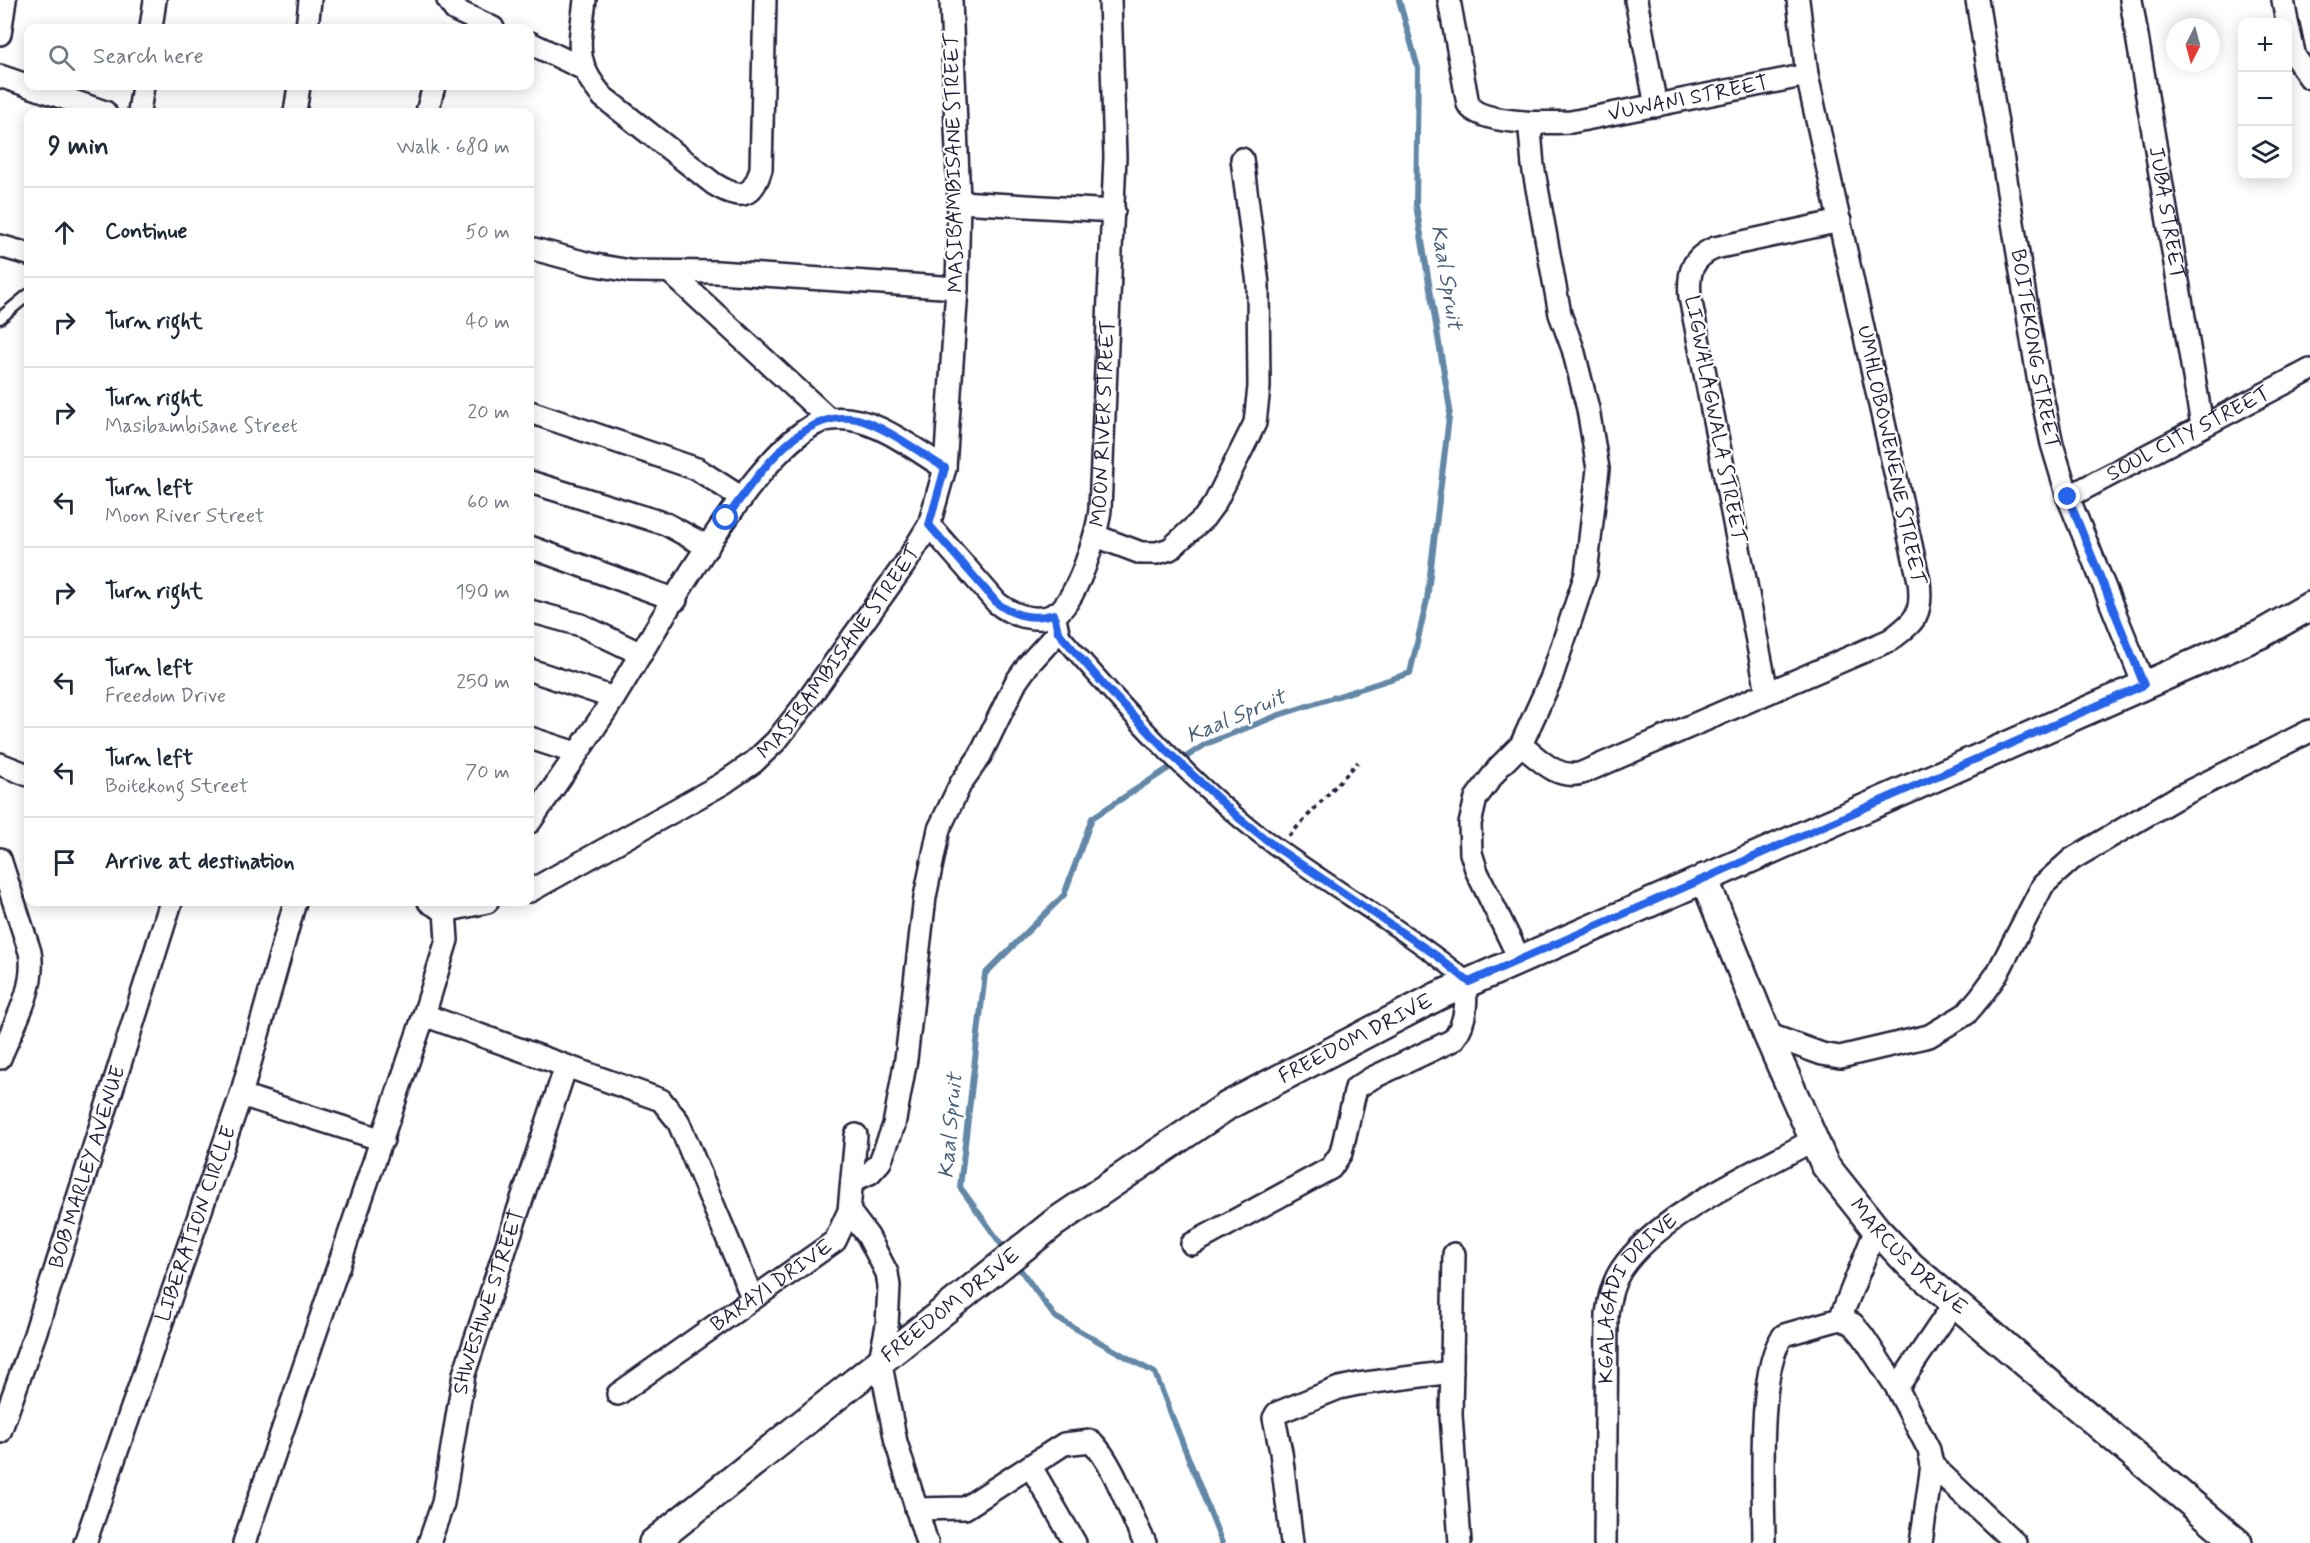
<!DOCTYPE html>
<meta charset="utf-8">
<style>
:root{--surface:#fff;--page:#f6f6f7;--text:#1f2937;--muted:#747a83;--line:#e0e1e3}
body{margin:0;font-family:Mynerve,sans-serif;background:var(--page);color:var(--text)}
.controls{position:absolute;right:18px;top:18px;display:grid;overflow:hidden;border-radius:12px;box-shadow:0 3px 15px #0003}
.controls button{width:54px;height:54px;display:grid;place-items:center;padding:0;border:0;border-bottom:2px solid var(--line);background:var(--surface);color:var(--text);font:30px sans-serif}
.compass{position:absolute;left:2166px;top:18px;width:54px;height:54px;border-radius:50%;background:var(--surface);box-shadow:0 3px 15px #0003;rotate:186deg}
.stop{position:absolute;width:18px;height:18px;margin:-14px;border:4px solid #2563eb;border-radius:50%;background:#fff}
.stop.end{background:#2563eb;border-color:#fff;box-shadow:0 2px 6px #0008}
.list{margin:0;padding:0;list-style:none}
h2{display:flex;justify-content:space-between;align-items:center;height:78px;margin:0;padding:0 24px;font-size:26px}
h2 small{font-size:20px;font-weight:400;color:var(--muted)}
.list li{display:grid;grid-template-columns:39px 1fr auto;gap:18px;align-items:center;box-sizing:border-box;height:90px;padding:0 24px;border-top:2px solid var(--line)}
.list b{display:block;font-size:22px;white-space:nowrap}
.list p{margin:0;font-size:20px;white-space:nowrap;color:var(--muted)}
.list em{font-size:20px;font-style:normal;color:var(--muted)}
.icon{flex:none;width:33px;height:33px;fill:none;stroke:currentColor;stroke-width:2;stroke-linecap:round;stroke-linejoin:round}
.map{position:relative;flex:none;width:2310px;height:1543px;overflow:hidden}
.search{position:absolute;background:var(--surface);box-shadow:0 3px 15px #0003;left:24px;top:24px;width:510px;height:66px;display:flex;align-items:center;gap:15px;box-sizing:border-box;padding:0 21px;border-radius:12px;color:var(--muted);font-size:22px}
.panel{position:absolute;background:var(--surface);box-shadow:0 3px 15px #0003;left:24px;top:108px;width:510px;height:798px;border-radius:12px}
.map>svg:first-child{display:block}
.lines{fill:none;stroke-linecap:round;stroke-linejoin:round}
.stream{stroke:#6388a7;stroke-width:6}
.service-casing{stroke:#22223b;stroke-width:15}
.pedestrian-casing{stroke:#22223b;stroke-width:21}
.minor-casing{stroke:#22223b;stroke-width:26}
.tertiary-casing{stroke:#22223b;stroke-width:32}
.path{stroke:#22223b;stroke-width:4;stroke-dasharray:4.5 4.5;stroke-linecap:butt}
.service{stroke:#fff;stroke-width:10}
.pedestrian{stroke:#fff;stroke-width:16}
.minor{stroke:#fff;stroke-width:21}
.tertiary{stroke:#fff;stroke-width:27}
.route{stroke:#2563eb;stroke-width:8}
.labels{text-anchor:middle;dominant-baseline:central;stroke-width:4.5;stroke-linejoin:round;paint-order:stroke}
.street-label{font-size:21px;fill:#22223b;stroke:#fff}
.water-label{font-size:22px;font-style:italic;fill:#485e7a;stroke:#fff}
</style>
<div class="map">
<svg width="2310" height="1543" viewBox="0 0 2310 1543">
<rect width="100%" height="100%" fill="#fff"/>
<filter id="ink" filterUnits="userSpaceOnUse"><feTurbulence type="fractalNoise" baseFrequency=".0167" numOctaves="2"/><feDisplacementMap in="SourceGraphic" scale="12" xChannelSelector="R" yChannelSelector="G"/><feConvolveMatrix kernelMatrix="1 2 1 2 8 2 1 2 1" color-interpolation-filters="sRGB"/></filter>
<g filter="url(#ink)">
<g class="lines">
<path class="stream" d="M1006,1251L960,1187L985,974L1064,895L1092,818L1206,744L1279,715L1410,673L1427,600L1450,409L1416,205L1418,68L1399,0
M1014,1261L1055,1317L1155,1373L1222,1543"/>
<g class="service-casing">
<path id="service" d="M0,318L28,295"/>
</g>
<g class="pedestrian-casing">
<path id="pedestrian" d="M1058,632C1119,702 1190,783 1264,838C1331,888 1405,929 1469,982"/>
</g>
<g class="minor-casing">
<g id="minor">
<path d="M448,0L455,10L493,28"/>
<path d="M585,0C580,44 572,61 603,97L714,184C739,199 752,200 761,169L765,0"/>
<path id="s1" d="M1449,0L1468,104C1478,125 1549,123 1571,122L1807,75"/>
<path d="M1636,0L1656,106"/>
<path id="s2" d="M1977,0L2038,377L2052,444L2068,497L2144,685"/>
<path id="s3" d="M2131,0L2202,425"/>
<path d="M2283,0L2287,22"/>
<path d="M2288,26L2295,57L2310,78"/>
<path d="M151,28L155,0"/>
<path d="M307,28L310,0"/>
<path d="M0,34L5,0"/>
<path d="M530,43L582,68"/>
<path d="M0,76L105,112"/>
<path d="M139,112L143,86"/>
<path d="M295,112L299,86"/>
<path d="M427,112L434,86"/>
<path d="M959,202L1114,211"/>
<path d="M0,246L28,254"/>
<path d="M530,248L590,264L630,271L717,272L957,288"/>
<path d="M671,273L829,419"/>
<path d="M530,412L697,469L742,498"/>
<path d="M530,482L666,524L708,547"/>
<path id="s4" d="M2068,497L2310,370"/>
<path id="s5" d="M929,525L997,603C1012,615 1035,623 1054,615C1076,604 1098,533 1100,509L1115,157L1110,0"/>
<path d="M1096,536L1141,553H1157L1170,549L1204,518L1215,503L1255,423L1259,387L1258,284L1242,159"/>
<path d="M530,547L676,600"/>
<path d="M530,611L581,625L641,654"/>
<path d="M530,670L614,698"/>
<path d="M1767,692L1690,297C1688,273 1691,258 1715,248L1840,221"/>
<path d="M530,738L576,753"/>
<path d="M1521,745C1539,759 1557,780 1582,773L1890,640C1916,621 1923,614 1919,581L1807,75L1798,0"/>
<path d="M0,764L28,775"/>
<path d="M530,822C558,781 587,740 614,698C651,640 766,426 831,419C872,414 912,448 945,468"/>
<path d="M0,859L30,952C37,987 13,1026 0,1058"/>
<path id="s6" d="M530,891L722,784L754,762L776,741L802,708L907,561L929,525L945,468L957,288L959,202L951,0"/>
<path d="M429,902L445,911"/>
<path d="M445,911L487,902"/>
<path d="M1520,960L1477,872L1471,853L1470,824L1476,798L1499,767L1521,745L1551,679L1586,574L1598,469L1588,409L1573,349L1560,314L1533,166L1530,130L1538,124"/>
<path d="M424,1015L661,1100L678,1121L752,1297"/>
<path d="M1767,1034L1822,1054L1840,1057L1929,1036L1966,1014L1981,996L1997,974L2043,885L2072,859L2176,798L2310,731"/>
<path d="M241,1095L383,1140"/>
<path d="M852,1181L870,1173L880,1162L894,1125L906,1059L925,897L939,829L961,783L980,756L1016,682L1028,665L1058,632L1054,614"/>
<path d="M849,1211L868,1236L887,1273L889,1286L887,1325L880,1360L896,1442L927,1543"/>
<path d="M1192,1244L1331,1168L1341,1153L1356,1088L1372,1078L1453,1040C1466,1024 1467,1003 1465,984"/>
<path d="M1454,1254L1451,1415L1460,1543"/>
<path d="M1840,1319L1876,1229"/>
<path d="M1897,1388L1955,1302"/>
<path id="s7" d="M618,1394L835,1241L849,1211L856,1135"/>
<path id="s8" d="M0,1432L35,1334L171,902"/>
<path d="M1932,1465L2015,1543"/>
<path d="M1031,1467L1075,1543"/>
<path d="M916,1509L965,1508L1064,1444L1091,1441C1115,1464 1129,1513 1145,1543"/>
<path id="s9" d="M85,1543L241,1095L295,902"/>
<path d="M244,1543L424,1015L447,940L445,911"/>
<path id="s10" d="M429,1543L443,1503L464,1374L566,1066"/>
<path d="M1292,1543L1281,1452L1274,1418L1277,1413L1339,1388L1358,1384L1452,1372"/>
<path id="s11" d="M1605,1543L1607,1314C1609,1298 1612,1284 1621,1270C1658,1214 1754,1173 1813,1140"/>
<path d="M1764,1543C1764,1499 1756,1365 1784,1335L1840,1319L1853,1324L1863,1336L1897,1388L1929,1450L1932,1465L1921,1543"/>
</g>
</g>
<g class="tertiary-casing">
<g id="tertiary">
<path id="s12" d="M1704,878L1767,1034L1825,1165L1876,1229L1911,1266L2238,1543"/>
<path id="s13" d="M653,1543L1054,1223L1227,1106L1438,996L2261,634L2310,606"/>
</g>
</g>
<path class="path" d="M1289,836L1358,762"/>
<use href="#service" class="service"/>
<use href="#pedestrian" class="pedestrian"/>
<use href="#minor" class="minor"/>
<use href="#tertiary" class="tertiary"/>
</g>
</g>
<g class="lines" filter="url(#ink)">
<path class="route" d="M726,518C756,479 800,407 857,419C885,426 920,453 945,468L929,525L997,603C1015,617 1033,620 1054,614L1058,632L1105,686L1166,750L1240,819L1277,848L1437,956L1469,982L2144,685L2068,497"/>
</g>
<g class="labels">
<g class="street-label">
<text stroke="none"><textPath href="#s1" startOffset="333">VUWANI STREET</textPath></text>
<text transform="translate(954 163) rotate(-91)">MASIBAMBISANE STREET</text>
<text stroke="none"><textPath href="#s3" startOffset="216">JUBA STREET</textPath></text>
<text stroke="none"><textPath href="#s2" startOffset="354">BOITEKONG STREET</textPath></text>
<text transform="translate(1715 419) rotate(79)">LIGWALAGWALA STREET</text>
<text stroke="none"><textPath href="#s5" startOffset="368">MOON RIVER STREET</textPath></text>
<text stroke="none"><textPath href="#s4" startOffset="136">SOUL CITY STREET</textPath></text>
<text transform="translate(1891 455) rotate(78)">UMHLOBOWENENE STREET</text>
<text stroke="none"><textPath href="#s6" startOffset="398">MASIBAMBISANE STREET</textPath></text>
<text stroke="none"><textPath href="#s13" startOffset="867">FREEDOM DRIVE</textPath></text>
<text stroke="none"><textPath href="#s8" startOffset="279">BOB MARLEY AVENUE</textPath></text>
<text stroke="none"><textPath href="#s9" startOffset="338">LIBERATION CIRCLE</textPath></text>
<text stroke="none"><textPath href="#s12" startOffset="436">MARCUS DRIVE</textPath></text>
<text stroke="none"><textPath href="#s7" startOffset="188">BARAYI DRIVE</textPath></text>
<text stroke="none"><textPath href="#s10" startOffset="249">SHWESHWE STREET</textPath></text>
<text stroke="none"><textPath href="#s13" startOffset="381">FREEDOM DRIVE</textPath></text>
<text stroke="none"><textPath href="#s11" startOffset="255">KGALAGADI DRIVE</textPath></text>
</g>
<g class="water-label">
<text transform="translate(1446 277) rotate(81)">Kaal Spruit</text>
<text transform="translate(1236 717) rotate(-23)">Kaal Spruit</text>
<text transform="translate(951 1126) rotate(-85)">Kaal Spruit</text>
</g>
</g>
</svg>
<div class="controls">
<button>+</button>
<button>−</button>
<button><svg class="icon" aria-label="layers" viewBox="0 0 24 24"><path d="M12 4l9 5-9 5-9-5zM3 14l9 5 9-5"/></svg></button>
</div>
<svg class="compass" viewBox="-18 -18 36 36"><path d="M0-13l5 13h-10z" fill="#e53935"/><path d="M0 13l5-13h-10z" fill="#747a83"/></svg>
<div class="stop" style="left:726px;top:518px"></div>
<div class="stop end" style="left:2068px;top:497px"></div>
<div class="search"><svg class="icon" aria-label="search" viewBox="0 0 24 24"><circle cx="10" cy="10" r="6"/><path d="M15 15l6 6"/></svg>Search here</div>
<section class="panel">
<h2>9 min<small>Walk · 680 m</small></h2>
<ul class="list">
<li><svg class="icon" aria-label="ahead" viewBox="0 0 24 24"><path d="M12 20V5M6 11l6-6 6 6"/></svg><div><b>Continue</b></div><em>50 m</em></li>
<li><svg class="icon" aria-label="right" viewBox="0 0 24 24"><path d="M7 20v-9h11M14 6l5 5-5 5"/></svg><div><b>Turn right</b></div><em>40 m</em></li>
<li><svg class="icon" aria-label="right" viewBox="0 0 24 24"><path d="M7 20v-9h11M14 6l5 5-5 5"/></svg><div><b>Turn right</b><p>Masibambisane Street</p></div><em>20 m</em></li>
<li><svg class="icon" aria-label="left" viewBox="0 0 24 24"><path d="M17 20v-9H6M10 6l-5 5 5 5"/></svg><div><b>Turn left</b><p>Moon River Street</p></div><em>60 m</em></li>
<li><svg class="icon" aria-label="right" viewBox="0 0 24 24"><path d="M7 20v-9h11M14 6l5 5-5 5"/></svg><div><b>Turn right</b></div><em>190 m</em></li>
<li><svg class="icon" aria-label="left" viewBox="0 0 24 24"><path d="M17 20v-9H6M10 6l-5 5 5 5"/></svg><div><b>Turn left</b><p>Freedom Drive</p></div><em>250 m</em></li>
<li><svg class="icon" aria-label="left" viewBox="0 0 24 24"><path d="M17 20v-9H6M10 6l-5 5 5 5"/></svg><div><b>Turn left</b><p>Boitekong Street</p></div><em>70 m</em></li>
<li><svg class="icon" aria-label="arrive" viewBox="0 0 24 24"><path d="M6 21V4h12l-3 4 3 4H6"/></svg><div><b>Arrive at destination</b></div></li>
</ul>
</section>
</div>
